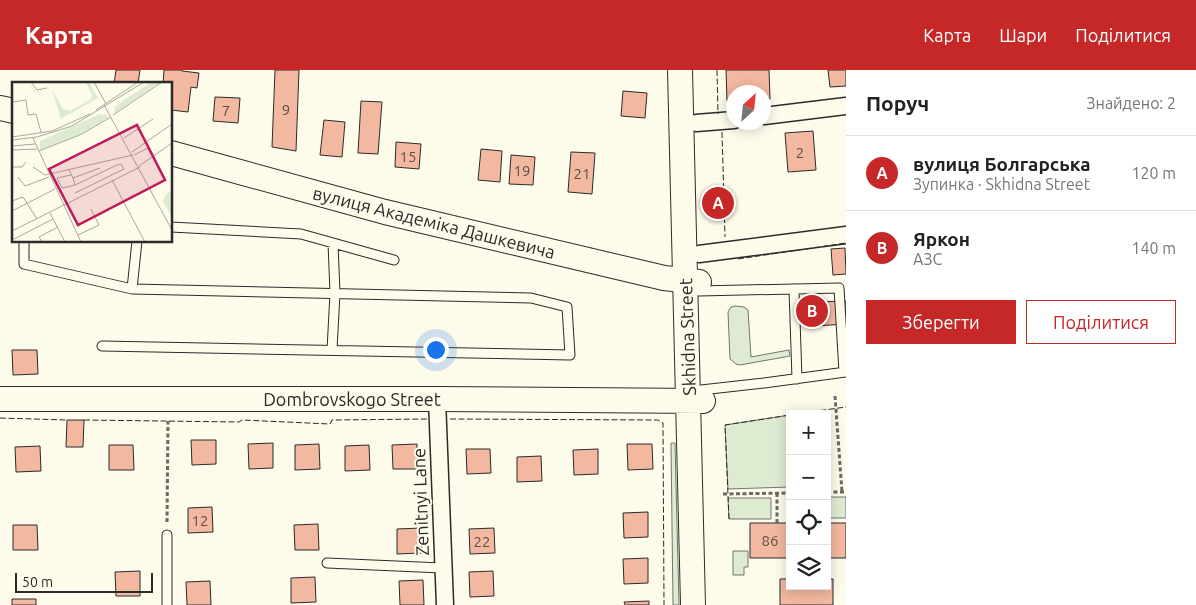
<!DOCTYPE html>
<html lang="uk">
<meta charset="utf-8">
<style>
:root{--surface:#fff;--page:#f2f2f2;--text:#222;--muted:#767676;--line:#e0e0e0;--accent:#c62828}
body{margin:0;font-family:Ubuntu,sans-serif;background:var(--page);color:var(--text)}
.controls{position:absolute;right:15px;bottom:15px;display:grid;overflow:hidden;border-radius:0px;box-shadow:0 2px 12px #0003}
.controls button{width:45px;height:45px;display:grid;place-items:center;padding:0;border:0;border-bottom:1px solid var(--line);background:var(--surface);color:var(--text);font:25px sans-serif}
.compass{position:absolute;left:726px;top:15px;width:45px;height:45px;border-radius:50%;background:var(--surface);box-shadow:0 2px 12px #0003;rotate:27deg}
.scale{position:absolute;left:15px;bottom:12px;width:138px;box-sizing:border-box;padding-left:5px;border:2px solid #2b2b2b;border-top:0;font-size:14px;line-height:18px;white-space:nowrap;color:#2b2b2b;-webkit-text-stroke:4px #fdfbea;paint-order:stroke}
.you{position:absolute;left:435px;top:279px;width:18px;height:18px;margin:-12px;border:4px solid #fff;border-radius:50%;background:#1a73e8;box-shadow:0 0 0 8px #1a73e833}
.badge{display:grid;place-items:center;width:32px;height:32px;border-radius:50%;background:var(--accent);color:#fff;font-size:16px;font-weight:700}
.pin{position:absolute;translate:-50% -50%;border:2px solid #fff;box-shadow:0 1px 5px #0006}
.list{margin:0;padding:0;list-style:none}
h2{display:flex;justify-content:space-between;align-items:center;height:65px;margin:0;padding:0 20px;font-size:21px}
h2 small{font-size:16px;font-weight:400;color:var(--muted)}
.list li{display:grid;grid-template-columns:32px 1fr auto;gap:15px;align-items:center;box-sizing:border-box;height:75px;padding:0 20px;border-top:1px solid var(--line)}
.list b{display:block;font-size:19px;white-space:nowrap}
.list p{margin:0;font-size:16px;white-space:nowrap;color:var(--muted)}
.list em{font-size:16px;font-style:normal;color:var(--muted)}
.actions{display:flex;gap:10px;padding:15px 20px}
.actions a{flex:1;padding:11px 0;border:1px solid var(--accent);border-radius:0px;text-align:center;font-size:18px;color:var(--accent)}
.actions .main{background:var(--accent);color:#fff}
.icon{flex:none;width:28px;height:28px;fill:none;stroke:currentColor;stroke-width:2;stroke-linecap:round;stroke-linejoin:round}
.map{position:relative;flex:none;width:846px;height:535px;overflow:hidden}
header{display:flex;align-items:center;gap:30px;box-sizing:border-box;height:70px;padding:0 25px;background:var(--accent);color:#fff}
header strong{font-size:24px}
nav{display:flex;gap:28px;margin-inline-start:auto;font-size:18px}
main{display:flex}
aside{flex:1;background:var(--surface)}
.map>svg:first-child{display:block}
.green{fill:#deebd1;stroke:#74746e}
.building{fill:#f2b8a0;stroke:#2b2b2b}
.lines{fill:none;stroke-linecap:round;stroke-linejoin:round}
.lane-casing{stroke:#2b2b2b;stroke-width:11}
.street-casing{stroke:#2b2b2b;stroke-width:19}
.secondary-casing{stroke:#2b2b2b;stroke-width:26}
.path{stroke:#6a6964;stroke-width:3;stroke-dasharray:4 2.5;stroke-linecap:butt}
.lane{stroke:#fdfbea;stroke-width:9}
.street{stroke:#fdfbea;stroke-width:16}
.secondary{stroke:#fdfbea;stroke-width:24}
.fence{stroke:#2b2b2b;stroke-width:1;stroke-dasharray:6 2.5;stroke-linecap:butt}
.labels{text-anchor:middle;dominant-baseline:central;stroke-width:4;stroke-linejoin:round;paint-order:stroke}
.number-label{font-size:15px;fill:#5d4e48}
.street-label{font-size:18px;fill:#2b2b2b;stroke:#fdfbea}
.inset-road{fill:none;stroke:#a9a89e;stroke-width:1}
.view{fill:#c2185b;fill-opacity:0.15;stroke:#c2185b;stroke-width:2.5}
.inset-edge{fill:none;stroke:#2b2b2b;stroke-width:2.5}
</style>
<header>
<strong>Карта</strong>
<nav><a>Карта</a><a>Шари</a><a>Поділитися</a></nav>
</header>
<main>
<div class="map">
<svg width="846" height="535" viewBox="0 0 846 535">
<rect width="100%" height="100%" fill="#fdfbea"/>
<path class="green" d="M735,236L744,237L748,240L751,287L789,280L790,286L740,295L736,294L730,289L728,242L731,237Z
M790,345V417L728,419L725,355Z
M671,373H675L679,535H673Z
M828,427H846V448H828Z
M728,428H771V449H729Z
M733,481H748V497H744V505H733Z"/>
<path class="building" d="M116,0H140L138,14H114Z
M164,0H182V1L199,3L197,18L191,17L188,42L171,40V14H163Z
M275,0H299L296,81L272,77Z
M726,0H769L770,29H764V22H734V31H727Z
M828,0H846V16L830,17Z
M623,21L647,23L645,48L621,46Z
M215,27L240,28L238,53L213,51Z
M361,31L382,32L378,84L358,83Z
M324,50L345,52L342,87L320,85Z
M813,61L816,100L788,102L785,63Z
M396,72L421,74L419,99L395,97Z
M481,79L502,81L500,112L478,110Z
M571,82L595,83L592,124L568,122Z
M511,85L535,87L533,115L509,114Z
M845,178L846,204L833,205L831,179Z
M846,231V254L815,256L813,232Z
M12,280H37L38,304L13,305Z
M67,350H84L83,377H66Z
M191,370H216V394L192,395Z
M273,373V398L249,399L248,374Z
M319,374L320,399L295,400V375Z
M417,374V399H393L392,375Z
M627,374H652L653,399L628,400Z
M109,375H133L134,400H109Z
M369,375L370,400L345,401V376Z
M40,376L41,401L16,402L15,377Z
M466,379H490L491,403L467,404Z
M598,379V404L574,405L573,380Z
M541,386L542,411L517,412V387Z
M212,437L213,462L188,463V438Z
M648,442V467L624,468L623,443Z
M750,453H790V488H750Z
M827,453H846V488H827Z
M318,454L319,480H295L294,455Z
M13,455H37L38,480H13Z
M421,458L422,483L397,484V459Z
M494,458L495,483L470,484L469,459Z
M648,488V513L624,514L623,489Z
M140,501V526H116L115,502Z
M493,501L494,526L470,527L469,502Z
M315,507L316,532L291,533V508Z
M780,509H790V516H827V509H833V535H780Z
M423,510L424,535H400L399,511Z
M210,511L211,535H187L186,512Z
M12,529H36V535H12Z
M649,531V535H625L624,532Z"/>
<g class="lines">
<g class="lane-casing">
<path id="lane" d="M171,157L301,164L394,190
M24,171V194L132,219L137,171
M794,219L797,309
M699,221L839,218L844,302
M102,276L570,285L567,237L531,228L132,219
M332,280L335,223L333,173
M692,321L764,313L846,302
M327,493L442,498
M167,535V465"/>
</g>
<g class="street-casing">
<path id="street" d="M764,46L846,36
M696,53L734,50
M699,184L846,165
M437,329L445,535"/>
</g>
<g class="secondary-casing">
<path id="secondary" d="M680,0L693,535
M0,38L14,41
M171,83L385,142L664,208L699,212
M0,329H437L703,331"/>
</g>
<path class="path" d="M835,326L842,422
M827,422H846
M777,423V453
M723,424L790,423
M167,452L168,351"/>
<use href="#lane" class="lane"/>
<use href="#street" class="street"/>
<use href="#secondary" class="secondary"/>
<path class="fence" d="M717,0L718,44
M722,62L725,167
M738,189L846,173
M795,344L846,337
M0,348L67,350
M450,349L658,350L663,353L664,535
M84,350L239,352L242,350L330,354L332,350L429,349
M729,449L725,355L790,345"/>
</g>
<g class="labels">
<g class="number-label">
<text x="286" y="39">9</text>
<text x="226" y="40">7</text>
<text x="800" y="82">2</text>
<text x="408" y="86">15</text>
<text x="522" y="100">19</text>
<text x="582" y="103">21</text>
<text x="200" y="450">12</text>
<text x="770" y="470">86</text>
<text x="482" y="471">22</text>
</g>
<g class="street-label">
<text transform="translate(434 152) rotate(14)">вулиця Академіка Дашкевича</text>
<text transform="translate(687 267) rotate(-92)">Skhidna Street</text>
<text x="352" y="329">Dombrovskogo Street</text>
<text transform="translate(420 432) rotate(-92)">Zenitnyi Lane</text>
</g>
</g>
<g transform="translate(12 12)">
<rect width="160" height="160" fill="#fdfbea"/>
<path d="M16,0L24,10L40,7L51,27L58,29L79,17L80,12L73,0H77L86,16L49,37L40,7L22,10ZM139,0H148L103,31L102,25ZM90,31L88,34L93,32L96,36L69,52L28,68V59ZM160,109V136L151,119L154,112Z" fill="#deebd1"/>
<path class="inset-road" d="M19,0L25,8L35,6M82,0L94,22M0,20L14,18L16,33L24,32L29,50M92,23L160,148M84,28L126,0M101,33L150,0M0,55L40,49L78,32M21,56L69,160M112,56L141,37M0,58L25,55L60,44L132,0M0,64L23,62M0,68L25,67M27,69L70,52L99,35M120,70L160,42M122,73L136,66L141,74M127,84L160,61M0,85H10L14,80M21,85L33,93L121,73M57,88L61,96L88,86M59,93L45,96L50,106L63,103L61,96M6,95L13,104L37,95M100,98L133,160M63,111L112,87L109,82L105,83L63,103M0,119L11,115L25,137M0,129L43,107M38,131L53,160M0,149L128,85M66,153L87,143L79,127M0,158L41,137M30,160L27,155L46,145"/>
<path class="view" d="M125,43L153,98L66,143L37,87Z"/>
<rect width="160" height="160" class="inset-edge"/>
</g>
</svg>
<div class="controls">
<button>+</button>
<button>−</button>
<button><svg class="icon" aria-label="locate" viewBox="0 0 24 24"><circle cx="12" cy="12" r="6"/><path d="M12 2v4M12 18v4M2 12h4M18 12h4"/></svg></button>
<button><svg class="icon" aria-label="layers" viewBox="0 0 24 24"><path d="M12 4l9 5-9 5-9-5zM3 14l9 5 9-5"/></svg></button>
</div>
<svg class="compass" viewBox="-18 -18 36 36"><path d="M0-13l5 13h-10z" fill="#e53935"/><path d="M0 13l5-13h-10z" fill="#767676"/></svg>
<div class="scale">50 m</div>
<div class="you"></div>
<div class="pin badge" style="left:718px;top:133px">A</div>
<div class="pin badge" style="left:812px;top:241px">B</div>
</div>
<aside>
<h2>Поруч<small>Знайдено: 2</small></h2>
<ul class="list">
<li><span class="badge">A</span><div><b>вулиця Болгарська</b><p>Зупинка · Skhidna Street</p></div><em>120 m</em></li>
<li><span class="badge">B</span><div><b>Яркон</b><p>АЗС</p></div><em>140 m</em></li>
</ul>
<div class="actions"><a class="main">Зберегти</a><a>Поділитися</a></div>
</aside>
</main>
